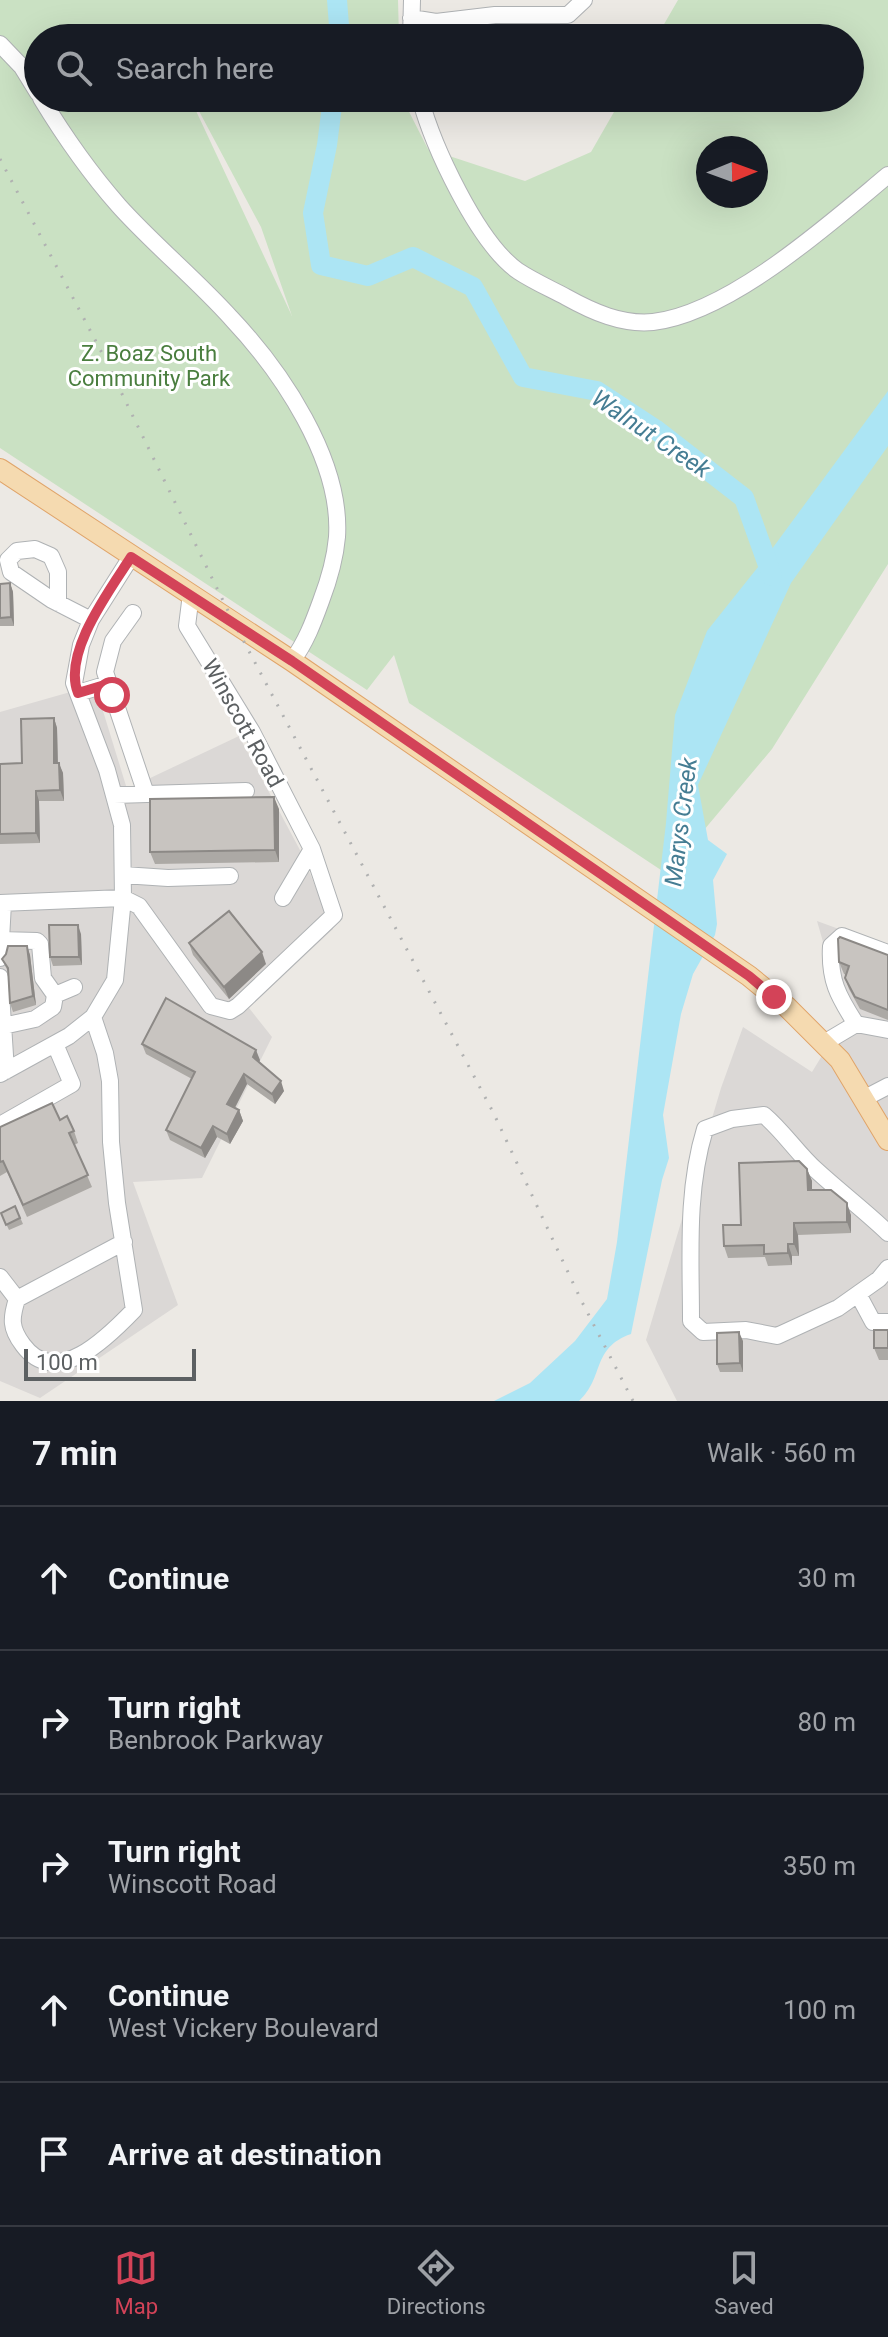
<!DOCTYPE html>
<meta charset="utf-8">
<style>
:root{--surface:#171b24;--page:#242831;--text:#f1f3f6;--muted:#9ea1a6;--line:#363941;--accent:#d34358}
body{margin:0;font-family:Roboto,sans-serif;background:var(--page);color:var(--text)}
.compass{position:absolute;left:696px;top:136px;width:72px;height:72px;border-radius:50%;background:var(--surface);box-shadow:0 8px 32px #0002;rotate:89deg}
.scale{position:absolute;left:24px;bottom:20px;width:172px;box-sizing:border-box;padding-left:8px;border:4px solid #5c6062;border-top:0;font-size:22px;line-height:28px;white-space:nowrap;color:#5c6062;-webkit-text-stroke:6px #fff;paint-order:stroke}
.stop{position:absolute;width:24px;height:24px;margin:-18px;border:6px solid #d34358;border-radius:50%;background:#fff}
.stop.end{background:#d34358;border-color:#fff;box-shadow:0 2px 8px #0008}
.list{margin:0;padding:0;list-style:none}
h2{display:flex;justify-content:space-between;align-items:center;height:104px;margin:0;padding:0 32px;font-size:34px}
h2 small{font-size:26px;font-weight:400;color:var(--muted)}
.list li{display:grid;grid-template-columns:52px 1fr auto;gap:24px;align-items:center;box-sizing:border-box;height:144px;padding:0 32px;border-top:2px solid var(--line)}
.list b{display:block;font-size:30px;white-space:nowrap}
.list p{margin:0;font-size:26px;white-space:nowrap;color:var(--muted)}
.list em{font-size:26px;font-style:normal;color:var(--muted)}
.icon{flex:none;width:44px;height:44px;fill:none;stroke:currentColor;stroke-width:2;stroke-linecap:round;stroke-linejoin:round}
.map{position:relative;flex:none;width:888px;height:1401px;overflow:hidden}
.search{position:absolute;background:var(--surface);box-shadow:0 8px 32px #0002;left:24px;right:24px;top:24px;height:88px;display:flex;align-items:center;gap:20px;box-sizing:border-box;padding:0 28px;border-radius:44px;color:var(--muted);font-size:30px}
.sheet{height:824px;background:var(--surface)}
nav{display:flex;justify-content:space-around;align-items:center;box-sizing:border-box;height:112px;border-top:2px solid var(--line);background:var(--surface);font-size:22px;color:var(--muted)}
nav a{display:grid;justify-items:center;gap:4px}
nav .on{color:var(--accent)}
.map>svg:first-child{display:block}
.industrial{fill:#dbd8d6}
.green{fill:#cae1c3;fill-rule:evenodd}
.water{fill:#ace5f4}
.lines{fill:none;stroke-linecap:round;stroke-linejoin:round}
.river{stroke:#ace5f4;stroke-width:20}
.minor-casing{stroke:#afb2b4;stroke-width:18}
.major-casing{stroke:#e0a469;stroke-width:22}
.minor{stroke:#fff;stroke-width:16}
.major{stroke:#f5dab0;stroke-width:20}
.rail{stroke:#b0b1b1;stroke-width:3;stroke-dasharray:2 10;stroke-linecap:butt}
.wall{fill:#aca9a5}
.shaded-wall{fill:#8c8986}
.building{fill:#c8c4c0;stroke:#8c8986;stroke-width:2}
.route{stroke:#d34358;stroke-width:10}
.labels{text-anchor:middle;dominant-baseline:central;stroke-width:6;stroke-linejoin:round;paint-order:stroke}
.park-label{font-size:22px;fill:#4a7e3f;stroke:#fff}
.street-label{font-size:22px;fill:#5c6062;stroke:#fff}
.water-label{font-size:24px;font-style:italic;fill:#457d93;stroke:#fff}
</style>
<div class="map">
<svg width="888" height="1401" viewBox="0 0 888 1401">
<rect width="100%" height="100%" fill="#ece9e4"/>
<path class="industrial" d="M95,685L127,789L239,736L301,852L333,929L249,1008L272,1037L202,1178L133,1182L178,1305L40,1398L0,1381V712Z
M817,921L888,947V1401H677L646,1340L721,1088L743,1027L812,1072L845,1018Z"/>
<path class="green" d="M0,0H398L399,38H38V98H190L292,316L261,227L192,98H402L428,149L525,181L591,152L622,98H850V38H656L678,0H888V564L772,749L667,874L409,703L394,655L367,690L0,448ZM708,148H756V196H708Z"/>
<path class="water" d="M888,391V446L791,583L698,785L708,840L727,854L713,880L717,924L715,935L693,974L681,1014L663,1115L669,1158L662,1180L631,1334C591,1348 605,1377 579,1401H494L530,1383L575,1341L607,1299L617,1242L666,823L675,715L707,631L766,557Z"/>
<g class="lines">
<path class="river" d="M337,0L340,38
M333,98L327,145L313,213L321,265L368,276L413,257L473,287L523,377L597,391L655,429L744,498L772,576"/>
<g class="minor-casing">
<path id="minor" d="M411,18L436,22L495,15H568L584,0
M411,38L412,0
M0,44L22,67L38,93
M41,98C64,136 90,173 119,206C154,245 196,279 231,318C281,371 342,460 337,537C335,560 329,580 321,601C313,623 306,642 292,661
M420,98C433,146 477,242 518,271C533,281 551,289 566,297C593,312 622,325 653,322C730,313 829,224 888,175
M191,594L187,626L252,732L312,849L283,898
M58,603V572L51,556L35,549L17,551L8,560L11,572L52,600L91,620
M133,613L113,641L105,672L146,794
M78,693L108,684
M114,795L246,791
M123,875L168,878L230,876
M0,903L123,898L139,906L211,1006L230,1011L238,1006L334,915L312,849
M0,940L37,941L40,944L43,978L55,995L74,987
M0,958L3,903
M0,977L6,1071
M856,1024C838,996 829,980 831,946L842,936L888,953
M3,1026L35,1019L53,1007L55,995
M824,1043L856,1024L888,1030
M0,1074L69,1036L93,1017L115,980L123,898L122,825L107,770L74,683L81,645L91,620L131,557
M865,1098L888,1086
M0,1125L72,1084L55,1044
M888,1233C865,1211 840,1192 816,1170C797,1153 784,1132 764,1115L732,1119L705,1129C686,1191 691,1256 691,1321L703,1332L746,1330L777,1336L838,1308L879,1279L888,1268
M0,1277L17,1299C11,1318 10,1328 23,1345C56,1390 108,1337 134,1310L117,1203L111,1142L110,1081L105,1053L93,1017
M858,1294L873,1322H888
M17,1299L124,1242"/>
</g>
<g class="major-casing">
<path id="major" d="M0,469L292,661L749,976L787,1007L840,1060L888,1140"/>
</g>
<use href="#minor" class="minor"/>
<use href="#major" class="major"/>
<path class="rail" d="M0,159L102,353L233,621L494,1114L581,1300L633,1401"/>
</g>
<path class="wall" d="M10,583L13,592L14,626H0V584Z
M54,718L57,728L58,763L63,773L64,801H39L40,843L0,844V764L22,763Z
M279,809V862L155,864L150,852Z
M81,934L82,965L53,966L50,957Z
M189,943L266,964L229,999L193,955Z
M27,946L30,955L36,1005L13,1012L10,1003L8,972L2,959Z
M888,955V1020L860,1009L849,989L845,978L846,975L844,974L839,962Z
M142,1044L260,1060L259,1062L284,1091L275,1104L247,1084L235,1108L239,1110L243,1121L230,1144L217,1137L205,1158L170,1140L166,1130L192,1079L146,1054Z
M60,1120L74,1131L78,1143L74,1145L92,1187L27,1217L7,1172L0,1176V1127Z
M807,1169L812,1181V1190L851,1215V1233L798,1235L799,1256H792V1265L768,1266L765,1257L728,1258L724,1246L741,1225Z
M15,1206L23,1224L9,1230L1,1213Z
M888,1330V1360H879L874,1348Z
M743,1341V1372H720L717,1364Z"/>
<path class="shaded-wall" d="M10,583L13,592L14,626L11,617Z
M54,718L57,728L58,773L54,763Z
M59,763L63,773L64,801L60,790Z
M36,791L39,801L40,843L36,833Z
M274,797L279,809V862L275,850Z
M78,925L81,934L82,965L79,957Z
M27,946L30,955L36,1005L33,996Z
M262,952L266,964L229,999L224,987Z
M256,1050L260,1060L256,1067L253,1057Z
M244,1074L247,1084L231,1115L227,1104Z
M281,1081L284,1091L275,1104L272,1094Z
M239,1110L243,1121L230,1144L227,1134Z
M213,1126L217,1137L205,1158L201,1148Z
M807,1169L812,1181V1202L808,1190Z
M847,1203L851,1215V1233L847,1222Z
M794,1223L798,1235L799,1256L794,1244Z
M788,1244L792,1256V1265L788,1253Z
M739,1332L743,1341V1372L740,1363Z"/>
<path class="building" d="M10,583L11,617L0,618V584Z
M54,718V763H59L60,790L36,791V833L0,834V764L22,763L21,719Z
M274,797L275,850L150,852V799Z
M229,911L262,952L224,987L189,943Z
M49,925H78L79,957H50Z
M840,937L888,955V1010L855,997L845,978L849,966L839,962L838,939Z
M8,946H27L33,996L10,1003L8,968L2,959L6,954Z
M166,998L256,1050L253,1057L281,1081L272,1094L244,1074L227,1104L239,1110L227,1134L213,1126L201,1148L166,1130L195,1072L142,1044Z
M52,1103L60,1120L67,1116L74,1131L69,1133L88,1175L23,1205L3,1161L0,1162V1127Z
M799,1161L807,1169L808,1190H831L847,1203V1222L794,1223V1244H788V1253L764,1254V1245L724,1246L723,1225H741L739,1163Z
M15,1206L20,1218L6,1225L1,1213Z
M874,1330H888V1348H874Z
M739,1332L740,1363L717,1364V1333Z"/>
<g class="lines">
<path class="route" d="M112,695L108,684L78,693C62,653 110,590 131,557L292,661L749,976L774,997"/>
</g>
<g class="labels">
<g class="park-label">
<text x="149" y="353">Z. Boaz South<tspan x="149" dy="25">Community Park</tspan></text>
</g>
<g class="street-label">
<text transform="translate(243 723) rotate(61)">Winscott Road</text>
</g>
<g class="water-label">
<text transform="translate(651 434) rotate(34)">Walnut Creek</text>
<text transform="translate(681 822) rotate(-83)">Marys Creek</text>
</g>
</g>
</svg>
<svg class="compass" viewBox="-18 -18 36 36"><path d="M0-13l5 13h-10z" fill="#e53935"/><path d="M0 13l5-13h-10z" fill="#9ea1a6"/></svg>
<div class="scale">100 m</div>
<div class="stop" style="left:112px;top:695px"></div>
<div class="stop end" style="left:774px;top:997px"></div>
<div class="search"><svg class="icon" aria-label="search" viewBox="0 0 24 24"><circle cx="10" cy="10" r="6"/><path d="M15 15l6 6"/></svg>Search here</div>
</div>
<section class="sheet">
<h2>7 min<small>Walk · 560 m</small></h2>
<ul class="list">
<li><svg class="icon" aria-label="ahead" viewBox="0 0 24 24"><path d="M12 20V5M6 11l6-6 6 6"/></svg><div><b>Continue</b></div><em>30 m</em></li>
<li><svg class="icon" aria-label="right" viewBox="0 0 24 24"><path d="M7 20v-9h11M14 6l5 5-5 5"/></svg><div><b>Turn right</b><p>Benbrook Parkway</p></div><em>80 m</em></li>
<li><svg class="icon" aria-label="right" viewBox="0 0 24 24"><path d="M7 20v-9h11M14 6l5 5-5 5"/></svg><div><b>Turn right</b><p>Winscott Road</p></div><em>350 m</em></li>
<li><svg class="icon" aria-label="ahead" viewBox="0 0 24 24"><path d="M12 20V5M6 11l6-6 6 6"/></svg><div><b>Continue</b><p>West Vickery Boulevard</p></div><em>100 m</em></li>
<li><svg class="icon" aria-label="arrive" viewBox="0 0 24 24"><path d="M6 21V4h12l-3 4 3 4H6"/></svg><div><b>Arrive at destination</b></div></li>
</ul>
</section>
<nav>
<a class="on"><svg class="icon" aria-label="map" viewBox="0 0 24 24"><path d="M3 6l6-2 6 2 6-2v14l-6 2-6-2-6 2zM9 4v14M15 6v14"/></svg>Map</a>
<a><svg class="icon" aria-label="directions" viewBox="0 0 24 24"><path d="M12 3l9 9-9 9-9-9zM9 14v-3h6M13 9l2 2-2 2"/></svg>Directions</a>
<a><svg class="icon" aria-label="saved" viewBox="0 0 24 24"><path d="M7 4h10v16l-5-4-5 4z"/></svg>Saved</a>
</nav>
